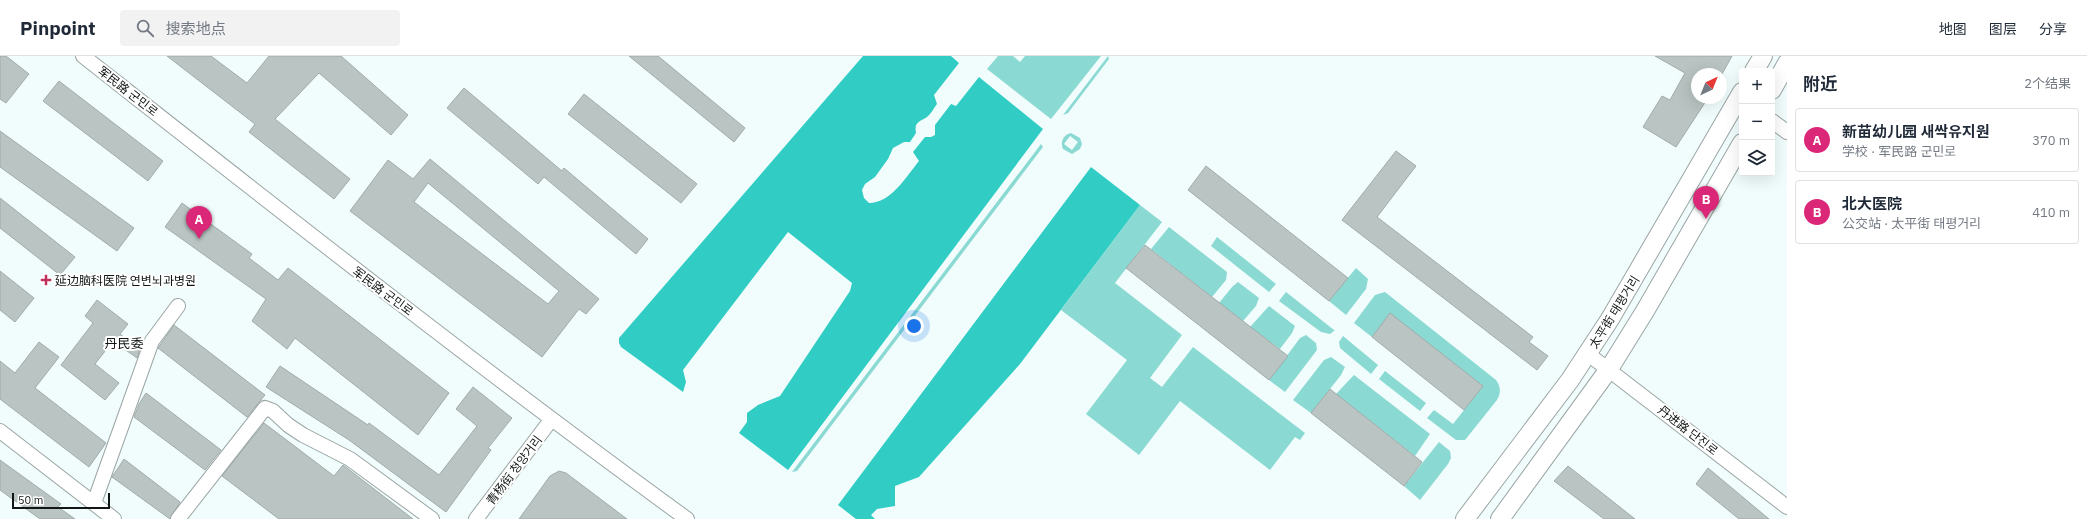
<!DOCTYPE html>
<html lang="zh">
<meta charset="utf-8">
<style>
:root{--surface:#fff;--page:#f2f2f3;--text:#1f2937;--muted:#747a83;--line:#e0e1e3;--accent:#db2777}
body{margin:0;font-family:"IBM Plex Sans","Noto Sans SC","Noto Sans KR",sans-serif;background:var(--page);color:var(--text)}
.controls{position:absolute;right:12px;top:12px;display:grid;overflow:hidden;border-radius:4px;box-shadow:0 4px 16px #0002}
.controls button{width:36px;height:36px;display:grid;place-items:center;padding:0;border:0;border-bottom:1px solid var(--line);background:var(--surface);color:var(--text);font:20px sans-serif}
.compass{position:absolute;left:1691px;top:12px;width:36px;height:36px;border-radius:50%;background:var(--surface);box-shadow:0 4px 16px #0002;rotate:43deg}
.scale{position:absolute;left:12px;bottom:10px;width:98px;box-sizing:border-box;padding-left:4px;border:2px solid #111615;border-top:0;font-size:11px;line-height:14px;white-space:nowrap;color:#111615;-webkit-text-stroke:3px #fff;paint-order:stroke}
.you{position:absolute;left:914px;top:270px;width:14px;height:14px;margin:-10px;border:3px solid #fff;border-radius:50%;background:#1a73e8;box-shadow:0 0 0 6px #1a73e833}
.badge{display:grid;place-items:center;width:26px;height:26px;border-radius:50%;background:var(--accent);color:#fff;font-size:13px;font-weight:700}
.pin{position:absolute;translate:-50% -33px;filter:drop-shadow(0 1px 2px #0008)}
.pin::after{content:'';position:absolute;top:21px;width:14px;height:12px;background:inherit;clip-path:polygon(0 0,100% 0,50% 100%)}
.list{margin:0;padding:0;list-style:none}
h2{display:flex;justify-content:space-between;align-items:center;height:52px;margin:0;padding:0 16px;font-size:17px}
h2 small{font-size:13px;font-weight:400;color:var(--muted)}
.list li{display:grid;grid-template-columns:26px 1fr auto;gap:12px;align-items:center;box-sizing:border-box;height:64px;margin:0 8px 8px;padding:0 8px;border:1px solid var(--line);border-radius:4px}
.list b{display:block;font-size:15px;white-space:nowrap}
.list p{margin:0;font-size:13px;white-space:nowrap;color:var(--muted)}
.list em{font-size:13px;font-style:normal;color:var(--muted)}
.icon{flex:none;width:22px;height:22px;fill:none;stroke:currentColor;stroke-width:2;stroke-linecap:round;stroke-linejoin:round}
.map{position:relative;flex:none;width:1787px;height:463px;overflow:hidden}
header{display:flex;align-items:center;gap:24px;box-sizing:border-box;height:56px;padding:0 20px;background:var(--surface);border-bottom:1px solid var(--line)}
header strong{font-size:19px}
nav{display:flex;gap:22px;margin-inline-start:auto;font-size:14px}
.search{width:280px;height:36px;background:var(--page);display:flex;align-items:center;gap:10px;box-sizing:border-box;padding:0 14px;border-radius:4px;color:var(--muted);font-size:15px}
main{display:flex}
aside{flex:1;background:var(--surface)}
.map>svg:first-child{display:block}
.green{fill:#8ad9d3;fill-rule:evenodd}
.forest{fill:#31cdc4}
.building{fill:#b9c4c3;stroke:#a0abaa;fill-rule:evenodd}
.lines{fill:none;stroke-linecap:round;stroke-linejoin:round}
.minor-casing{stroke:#9aa5a4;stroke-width:16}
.major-casing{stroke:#9aa5a4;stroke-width:20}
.minor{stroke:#fff;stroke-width:14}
.major{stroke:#fff;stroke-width:18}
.poi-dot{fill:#c1325a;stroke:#fff;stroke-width:1.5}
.labels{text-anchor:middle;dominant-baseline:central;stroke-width:4;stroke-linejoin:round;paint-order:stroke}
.street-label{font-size:12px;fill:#111615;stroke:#fff}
.poi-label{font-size:12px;fill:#111615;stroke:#fff;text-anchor:start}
.neighbourhood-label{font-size:13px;fill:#111615;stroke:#fff}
</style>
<header>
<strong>Pinpoint</strong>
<div class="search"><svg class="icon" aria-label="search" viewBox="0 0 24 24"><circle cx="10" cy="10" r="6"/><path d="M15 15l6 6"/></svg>搜索地点</div>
<nav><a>地图</a><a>图层</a><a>分享</a></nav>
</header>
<main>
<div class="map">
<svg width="1787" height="463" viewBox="0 0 1787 463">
<rect width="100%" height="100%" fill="#f1fdfc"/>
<path class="green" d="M998,0H1013L1020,6L1025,0H1101L1051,63L987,13Z
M1108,0L1109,3L1068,57L1063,59Z
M1071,77L1080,82L1082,88L1080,93L1072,98L1063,93C1060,86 1063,79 1071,77ZM1070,80L1078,86L1072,94L1064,88Z
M1041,88L1043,91L797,415L792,416Z
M1140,149L1162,166L1115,227L1182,279L1150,322L1162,331L1193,291L1305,377L1300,384L1295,381L1270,414L1180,345L1139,399L1086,358L1127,304L1061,254Z
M1169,171L1227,216L1226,224L1212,241L1151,193Z
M1217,181L1276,228L1269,236L1211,190Z
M1356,212L1368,223L1366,233L1346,259L1329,245Z
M1238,226L1259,242L1256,250L1243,265L1219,247L1232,231Z
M1286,236L1334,274H1335L1330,278L1321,276L1279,245Z
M1385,236L1496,324C1501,331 1501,337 1497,344L1465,384H1456L1427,362L1434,354L1453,368L1483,330L1390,258L1372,281L1354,267L1375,239Z
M1269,250L1295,270L1292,277L1280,293L1250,271Z
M1306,279L1316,287L1317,294L1285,336L1269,324L1300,282Z
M1343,280L1378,309L1371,318L1340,292L1339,286Z
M1331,301L1345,311L1341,319L1311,357L1293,344L1324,304Z
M1385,315L1426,347L1420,355L1379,323Z
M1354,319L1430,378L1415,400L1336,338Z
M1439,386L1450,395L1451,402L1448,408L1420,444L1404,430Z"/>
<path class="forest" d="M863,0H951L959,7L934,39L937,48C934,52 931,58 927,61C919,66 914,66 916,77L910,86H904L893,92L888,103L875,121L865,128L862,134L864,142L869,147C891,147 906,121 919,105L913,96L925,81H931L935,79V69L951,48L956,50L979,21L1043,73L788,414L739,377L747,366V357L758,349L780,340L850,235L852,227L788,176L683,314L686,326L683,336L621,291L619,287V282Z
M1091,111L1140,149L1020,308L919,421L895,430V450L877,453L871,459L875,463H856L838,449Z"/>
<path class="building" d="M0,0H6L29,18L6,47L0,43Z
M167,0H211L247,27L269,0H341L408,59L391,79L319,17L275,63L350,123L334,143L249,76L255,68Z
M629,0H658L745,72L734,86Z
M1655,0H1732L1722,18H1697V42H1708L1676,91L1643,71L1662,40L1670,44L1685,17Z
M59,25L163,105L148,125L43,45Z
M464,32L562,115L564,112L648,183L636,198L544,121L538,128L447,52Z
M584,38L697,128L681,147L568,58Z
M0,75L134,172L117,195L0,111Z
M1396,95L1416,110L1377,161L1533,281L1529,286L1548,300L1537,314L1342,164Z
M430,103L599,243L586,258L579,253L542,301L350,155L388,104L413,123ZM428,127L559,235L548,248L414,146Z
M1206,110L1348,222L1329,245L1188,134Z
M0,142L75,201L60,219L0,172Z
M182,147L252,198L249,202L278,224L288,212L449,337L418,379L295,282L287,293L252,265L266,243L165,171Z
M1145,189L1288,300L1269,324L1126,212Z
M0,215L34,242L15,266L0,254Z
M97,244L128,268L120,278L140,293L137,302L113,285L95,308L119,327L105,344L61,309L93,267L85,260Z
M1390,257L1483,330L1464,354L1372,281Z
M174,269L265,339L247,361L158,292Z
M39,286L59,301L35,332L106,387L89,411L0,343V305L15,317Z
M280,310L368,369L369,367L439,419L477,370L456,353L473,331L512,362L488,392L491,394L446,456L349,384L266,331Z
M1330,333L1422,406L1404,430L1311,357Z
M146,337L221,394L205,414L134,361L139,348Z
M264,367L334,420L343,409L413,463H279L222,420Z
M124,403L180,446L170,463L112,421Z
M0,404L61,448L58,451L75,463H40L0,434Z
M1568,410L1635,463H1604L1554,425Z
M1708,412L1769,463H1739L1696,428Z
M559,415L566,417L627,463H519L550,420Z"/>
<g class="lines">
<g class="minor-casing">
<path id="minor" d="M83,0C283,157 482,314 687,463
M1772,65L1787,76
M1588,298L1787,451
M0,375L114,463
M94,447L152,285L178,250
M178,463L265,352L273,355L288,369L303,379L350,403L432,463
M476,463L551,364"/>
</g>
<g class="major-casing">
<path id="major" d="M1754,15L1763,0
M1772,34L1787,7
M1465,463L1570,324L1610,263L1742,36
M1500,463L1609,313L1645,255L1742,87"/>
</g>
<use href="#minor" class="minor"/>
<use href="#major" class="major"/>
</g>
<path class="poi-dot" d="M44 218h4v4h4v4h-4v4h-4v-4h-4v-4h4z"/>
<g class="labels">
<g class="street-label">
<text transform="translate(128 35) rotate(38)">军民路 군민로</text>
<text transform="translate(383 235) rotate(37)">军民路 군민로</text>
<text transform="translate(1614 256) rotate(-58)">太平街 태평거리</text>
<text transform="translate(1688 374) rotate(38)">丹进路 단진로</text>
<text transform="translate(514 414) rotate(-53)">青杨街 청양거리</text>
</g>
<g class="poi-label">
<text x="55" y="224">延边脑科医院 연변뇌과병원</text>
</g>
<g class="neighbourhood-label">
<text x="124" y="287">丹民委</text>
</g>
</g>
</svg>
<div class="controls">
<button>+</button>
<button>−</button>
<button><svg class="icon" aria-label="layers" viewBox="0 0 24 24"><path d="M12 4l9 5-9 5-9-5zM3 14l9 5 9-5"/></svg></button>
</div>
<svg class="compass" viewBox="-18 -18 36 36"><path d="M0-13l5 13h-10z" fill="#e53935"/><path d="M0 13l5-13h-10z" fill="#747a83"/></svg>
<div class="scale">50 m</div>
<div class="you"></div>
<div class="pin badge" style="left:199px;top:183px">A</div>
<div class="pin badge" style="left:1706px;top:163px">B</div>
</div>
<aside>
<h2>附近<small>2个结果</small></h2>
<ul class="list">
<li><span class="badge">A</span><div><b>新苗幼儿园 새싹유지원</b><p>学校 · 军民路 군민로</p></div><em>370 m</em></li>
<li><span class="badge">B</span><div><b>北大医院</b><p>公交站 · 太平街 태평거리</p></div><em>410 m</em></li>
</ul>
</aside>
</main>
